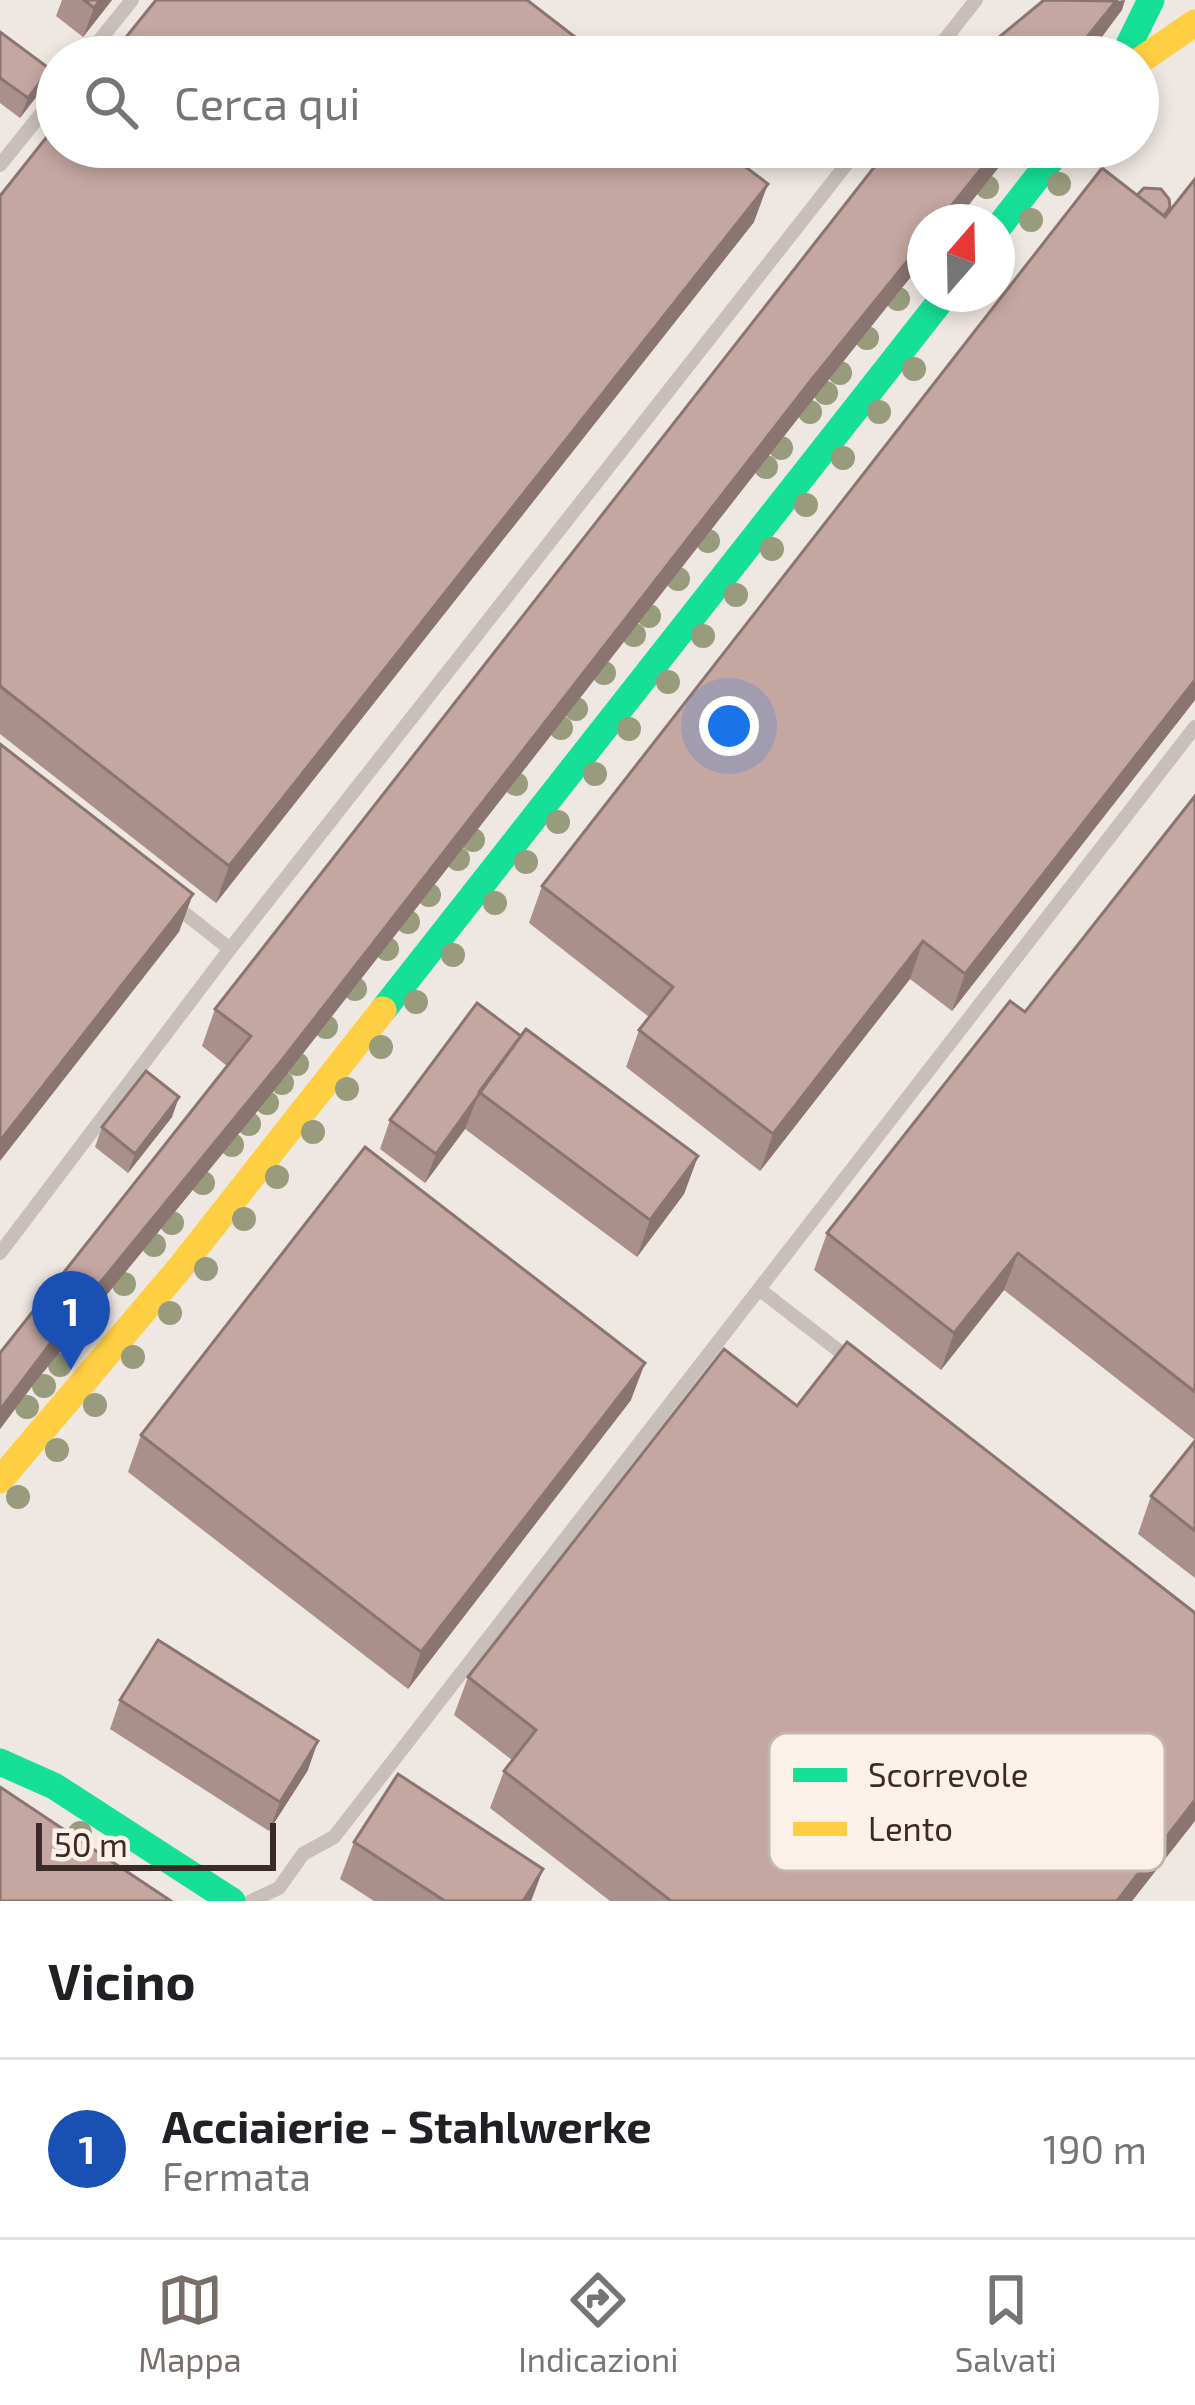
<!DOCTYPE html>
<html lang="it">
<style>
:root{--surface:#fff;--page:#f6f6f6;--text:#202124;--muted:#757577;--line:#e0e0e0;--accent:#796d69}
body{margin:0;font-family:"Exo 2",sans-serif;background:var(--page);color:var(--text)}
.compass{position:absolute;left:907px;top:204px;width:108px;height:108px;border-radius:50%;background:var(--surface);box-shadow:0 6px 18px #0003;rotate:20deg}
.scale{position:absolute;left:36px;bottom:30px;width:240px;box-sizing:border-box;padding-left:12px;border:6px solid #3a2b28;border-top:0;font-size:33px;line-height:42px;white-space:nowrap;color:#3a2b28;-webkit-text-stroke:9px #fcf1e9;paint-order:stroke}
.you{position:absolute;left:729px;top:726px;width:42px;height:42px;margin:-30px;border:9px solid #fff;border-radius:50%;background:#1a73e8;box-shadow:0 0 0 18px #1a73e833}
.badge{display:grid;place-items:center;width:78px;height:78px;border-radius:50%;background:var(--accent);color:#fff;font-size:39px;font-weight:700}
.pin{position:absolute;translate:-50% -99px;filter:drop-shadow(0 3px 6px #0008)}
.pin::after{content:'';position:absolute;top:63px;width:42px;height:36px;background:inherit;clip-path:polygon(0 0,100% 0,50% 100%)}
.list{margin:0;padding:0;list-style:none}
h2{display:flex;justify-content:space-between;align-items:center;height:156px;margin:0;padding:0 48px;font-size:51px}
h2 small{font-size:39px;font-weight:400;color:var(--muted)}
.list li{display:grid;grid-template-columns:78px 1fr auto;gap:36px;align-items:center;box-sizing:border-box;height:180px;padding:0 48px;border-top:3px solid var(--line)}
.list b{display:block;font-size:45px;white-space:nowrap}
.list p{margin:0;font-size:39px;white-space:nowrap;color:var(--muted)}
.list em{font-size:39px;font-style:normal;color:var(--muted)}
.icon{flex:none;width:66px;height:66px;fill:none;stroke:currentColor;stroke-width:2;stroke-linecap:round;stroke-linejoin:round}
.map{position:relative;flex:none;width:1195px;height:1901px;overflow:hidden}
.search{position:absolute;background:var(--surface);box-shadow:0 6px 18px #0003;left:36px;right:36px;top:36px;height:132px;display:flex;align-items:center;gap:30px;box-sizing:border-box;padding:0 42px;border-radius:66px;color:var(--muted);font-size:45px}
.sheet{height:336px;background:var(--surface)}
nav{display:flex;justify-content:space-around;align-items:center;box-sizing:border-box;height:168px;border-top:3px solid var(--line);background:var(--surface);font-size:33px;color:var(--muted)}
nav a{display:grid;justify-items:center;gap:6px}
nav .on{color:var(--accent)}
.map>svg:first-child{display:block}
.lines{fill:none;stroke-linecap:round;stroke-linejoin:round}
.lane{stroke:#c9bfba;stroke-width:14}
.fast{stroke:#16e098;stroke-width:27}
.slow{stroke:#ffcf43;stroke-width:27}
.tree{fill:#989b7c}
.wall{fill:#a9908b}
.shaded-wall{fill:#8a7571}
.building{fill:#c5a7a2;stroke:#8a7571;stroke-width:3}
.key{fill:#fcf1e9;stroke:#c2b6af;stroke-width:3}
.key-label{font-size:33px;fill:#3a2b28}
</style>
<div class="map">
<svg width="1195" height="1901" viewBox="0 0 1195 1901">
<rect width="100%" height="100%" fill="#efe7e2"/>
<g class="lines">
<path class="lane" d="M86,57L132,0
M931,57L976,0
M0,165L57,94
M230,949L860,147
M0,1253L230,949L174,905
M759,1289L852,1361
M251,1901L279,1888L303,1854L334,1837L1195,727"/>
<path class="fast" d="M1123,57L1151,0
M997,229L1061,147
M383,1010L946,294
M0,1762L54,1786L232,1901"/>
<path class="slow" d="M1138,62L1195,23
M0,1480L179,1269L383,1010"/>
</g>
<g class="tree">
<circle cx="1059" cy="184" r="12"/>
<circle cx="987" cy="187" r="12"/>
<circle cx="1031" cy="220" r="12"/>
<circle cx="898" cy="299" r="12"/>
<circle cx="867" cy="338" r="12"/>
<circle cx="914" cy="369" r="12"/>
<circle cx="840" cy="373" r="12"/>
<circle cx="826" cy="393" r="12"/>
<circle cx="810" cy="412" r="12"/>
<circle cx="879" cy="412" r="12"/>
<circle cx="781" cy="448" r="12"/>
<circle cx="843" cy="458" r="12"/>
<circle cx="766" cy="467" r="12"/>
<circle cx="806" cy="505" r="12"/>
<circle cx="708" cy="541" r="12"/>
<circle cx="772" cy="549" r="12"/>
<circle cx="678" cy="579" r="12"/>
<circle cx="736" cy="595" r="12"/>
<circle cx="649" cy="616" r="12"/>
<circle cx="634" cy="635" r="12"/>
<circle cx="703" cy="636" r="12"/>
<circle cx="604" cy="673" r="12"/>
<circle cx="668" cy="682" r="12"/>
<circle cx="576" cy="709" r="12"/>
<circle cx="561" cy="728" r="12"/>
<circle cx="629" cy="729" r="12"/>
<circle cx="595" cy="774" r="12"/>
<circle cx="516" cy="784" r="12"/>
<circle cx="558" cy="822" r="12"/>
<circle cx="473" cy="840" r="12"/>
<circle cx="458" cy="859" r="12"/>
<circle cx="526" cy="862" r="12"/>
<circle cx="429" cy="895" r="12"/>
<circle cx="495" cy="903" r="12"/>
<circle cx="408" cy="922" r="12"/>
<circle cx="387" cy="949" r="12"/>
<circle cx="453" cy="955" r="12"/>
<circle cx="355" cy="989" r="12"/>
<circle cx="416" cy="1002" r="12"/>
<circle cx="326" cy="1027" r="12"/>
<circle cx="381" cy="1047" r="12"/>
<circle cx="297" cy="1064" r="12"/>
<circle cx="282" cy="1083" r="12"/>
<circle cx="347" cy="1089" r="12"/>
<circle cx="267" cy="1103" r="12"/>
<circle cx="249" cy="1124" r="12"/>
<circle cx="313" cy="1132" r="12"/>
<circle cx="232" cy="1145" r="12"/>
<circle cx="277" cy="1177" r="12"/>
<circle cx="203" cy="1183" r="12"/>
<circle cx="244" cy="1219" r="12"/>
<circle cx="172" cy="1223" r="12"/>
<circle cx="154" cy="1245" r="12"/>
<circle cx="206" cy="1269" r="12"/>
<circle cx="124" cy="1284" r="12"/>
<circle cx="170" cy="1313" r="12"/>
<circle cx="133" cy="1357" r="12"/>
<circle cx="60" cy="1365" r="12"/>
<circle cx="44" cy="1386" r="12"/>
<circle cx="95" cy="1405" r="12"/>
<circle cx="27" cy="1407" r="12"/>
<circle cx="57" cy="1450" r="12"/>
<circle cx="18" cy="1497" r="12"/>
<circle cx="80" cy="1833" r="12"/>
</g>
<path class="wall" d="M62,0H112L83,37L56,16Z
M0,32L43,88L20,118L0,103Z
M890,147H1015L955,222H925V259L799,417L269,1097L36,1381L0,1429V1353L227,1066L202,1046L215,1009Z
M1137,195L1170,207L1167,214L1195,700L952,1011L910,979L760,1171L626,1067L639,1030L649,1017L529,923L542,886Z
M0,196L754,222L216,903L0,734Z
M1195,796V1440L1004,1290L941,1370L814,1270L827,1233L1025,1012Z
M521,1036L698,1156L684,1194L637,1257L465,1129L425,1183L380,1149L390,1120Z
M172,1117L128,1173L95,1147L102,1127Z
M631,1400L408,1689L128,1472L141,1435Z
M1195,1441V1578L1138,1534L1151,1496Z
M468,1677L1167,1855L1132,1901H610L490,1808L504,1771L512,1760L454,1715Z
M120,1700L308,1770L269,1831L110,1729Z
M354,1842L543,1869L531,1901H374L340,1879Z"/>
<path class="shaded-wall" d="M100,0H112L83,37L94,8Z
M1125,0L1122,10L1087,57H1071L1116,1Z
M50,69L43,88L20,118L28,98Z
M999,147H1015L955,222H938Z
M768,184L754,222L216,903L229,866Z
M925,239V259L799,417L269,1097L36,1381L0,1429V1410L50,1344Z
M1195,680V700L952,1011L965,974Z
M193,894L179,932L0,1161V1141Z
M923,941L910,979L760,1171L773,1134Z
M179,1097L172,1117L128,1173L135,1154Z
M476,1101L465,1129L425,1183L436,1154Z
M698,1156L684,1194L637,1257L650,1220Z
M1018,1253L1004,1290L941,1370L954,1333Z
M645,1363L631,1400L408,1689L421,1652Z
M318,1741L308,1770L269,1831L280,1802Z
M1195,1800V1821L1132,1901H1117Z
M543,1869L531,1901H523Z"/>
<path class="building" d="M84,0H100L94,8Z
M156,0H527L601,57H110Z
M1044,0L1116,1L1071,57H975Z
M0,32L50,69L28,98L0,78Z
M57,124V147H719L768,184L229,866L0,686V196Z
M890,147H999L938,222H925V239L812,379L282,1060L50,1344L0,1410V1353L251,1036L215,1009Z
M1102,168L1165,217L1195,179V680L965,974L923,941L773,1134L639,1030L673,987L542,886Z
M1144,188L1161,189L1169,199L1170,207L1164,216L1137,195Z
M0,744L193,894L0,1141Z
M1195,796V1392L1018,1253L954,1333L827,1233L1010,1001L1025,1012Z
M477,1003L521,1036L436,1154L390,1120Z
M526,1029L698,1156L650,1220L479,1092Z
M146,1071L179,1097L135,1154L102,1127Z
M365,1147L645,1363L421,1652L141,1435Z
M847,1342L1195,1613V1800L1117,1901H671L504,1771L536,1730L468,1677L724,1349L797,1406Z
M1195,1441V1531L1151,1496Z
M158,1640L318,1741L280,1802L120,1700Z
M398,1774L543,1869L523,1901H445L354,1842Z
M0,1787L171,1901H0Z"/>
<rect x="769" y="1733" width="396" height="138" rx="18" class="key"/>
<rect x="793" y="1768" width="54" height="14" fill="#16e098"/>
<rect x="793" y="1822" width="54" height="14" fill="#ffcf43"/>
<g class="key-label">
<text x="868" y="1787">Scorrevole</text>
<text x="868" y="1841">Lento</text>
</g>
</svg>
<svg class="compass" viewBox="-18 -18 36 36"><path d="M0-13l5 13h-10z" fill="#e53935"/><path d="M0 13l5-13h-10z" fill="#757577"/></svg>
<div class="scale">50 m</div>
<div class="you"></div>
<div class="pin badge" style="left:71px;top:1370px;background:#1a4fb4">1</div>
<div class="search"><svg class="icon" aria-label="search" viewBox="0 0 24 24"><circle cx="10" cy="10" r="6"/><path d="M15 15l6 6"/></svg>Cerca qui</div>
</div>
<section class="sheet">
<h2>Vicino<small></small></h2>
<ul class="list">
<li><span class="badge" style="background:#1a4fb4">1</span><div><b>Acciaierie - Stahlwerke</b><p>Fermata</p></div><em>190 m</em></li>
</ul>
</section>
<nav>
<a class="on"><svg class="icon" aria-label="map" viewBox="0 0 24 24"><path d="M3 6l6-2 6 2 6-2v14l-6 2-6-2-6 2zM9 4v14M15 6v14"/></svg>Mappa</a>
<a><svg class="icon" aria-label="directions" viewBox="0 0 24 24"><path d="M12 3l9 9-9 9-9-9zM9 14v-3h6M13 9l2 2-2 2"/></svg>Indicazioni</a>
<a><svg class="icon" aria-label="saved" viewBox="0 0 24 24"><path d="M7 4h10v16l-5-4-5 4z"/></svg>Salvati</a>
</nav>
